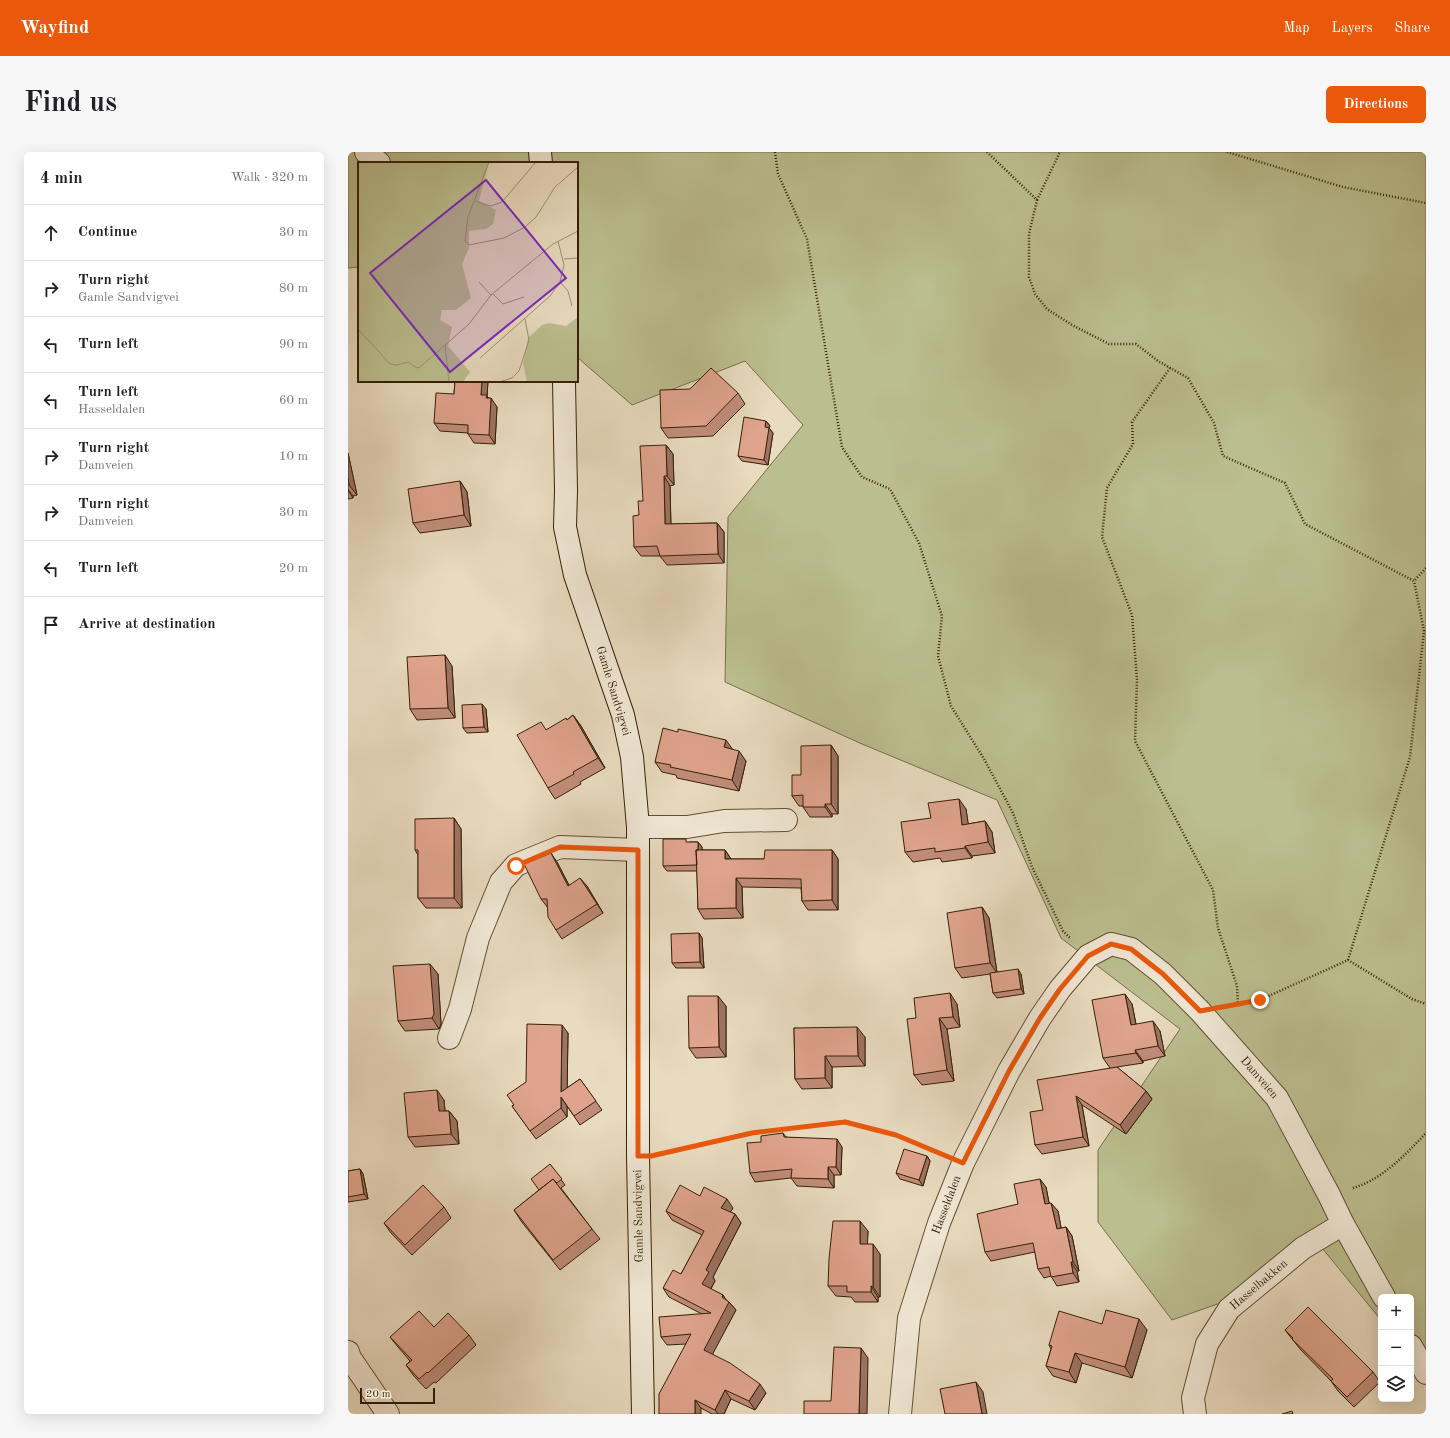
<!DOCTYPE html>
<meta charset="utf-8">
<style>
:root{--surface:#fff;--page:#f6f6f6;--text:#202124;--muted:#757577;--line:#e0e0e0;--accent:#ea580c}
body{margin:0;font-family:"Old Standard TT",serif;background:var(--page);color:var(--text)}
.controls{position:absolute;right:12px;bottom:12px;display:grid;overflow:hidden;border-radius:6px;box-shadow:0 4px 16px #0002}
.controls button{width:36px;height:36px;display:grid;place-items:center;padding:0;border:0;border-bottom:1px solid var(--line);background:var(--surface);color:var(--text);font:20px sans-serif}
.scale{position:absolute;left:12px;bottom:10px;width:75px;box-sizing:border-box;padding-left:4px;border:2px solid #362006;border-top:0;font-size:11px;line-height:14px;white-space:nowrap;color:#362006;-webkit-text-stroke:3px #f1e8d6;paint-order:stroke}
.stop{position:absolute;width:12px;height:12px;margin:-9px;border:3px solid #ea580c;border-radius:50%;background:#fff}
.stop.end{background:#ea580c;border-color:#fff;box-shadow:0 1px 4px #0008}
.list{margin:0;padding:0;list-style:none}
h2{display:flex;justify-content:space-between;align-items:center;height:52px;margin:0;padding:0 16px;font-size:17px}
h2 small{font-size:13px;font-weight:400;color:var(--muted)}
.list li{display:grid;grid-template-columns:26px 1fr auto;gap:12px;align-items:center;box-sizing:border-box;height:56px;padding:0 16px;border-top:1px solid var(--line)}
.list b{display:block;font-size:15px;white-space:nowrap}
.list p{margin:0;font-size:13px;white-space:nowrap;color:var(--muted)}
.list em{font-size:13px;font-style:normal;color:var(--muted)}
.icon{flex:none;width:22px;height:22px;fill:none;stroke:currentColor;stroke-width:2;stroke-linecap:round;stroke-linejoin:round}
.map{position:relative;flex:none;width:1078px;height:1262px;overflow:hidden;border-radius:6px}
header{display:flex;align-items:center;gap:24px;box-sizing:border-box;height:56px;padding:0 20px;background:var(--accent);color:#fff}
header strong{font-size:19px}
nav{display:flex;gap:22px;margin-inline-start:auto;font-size:14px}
.intro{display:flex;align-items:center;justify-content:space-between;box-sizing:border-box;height:96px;padding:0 24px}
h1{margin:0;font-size:28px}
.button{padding:10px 18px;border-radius:6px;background:var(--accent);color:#fff;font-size:14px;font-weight:700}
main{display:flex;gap:24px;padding:0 24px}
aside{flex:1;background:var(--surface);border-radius:6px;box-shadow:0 4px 16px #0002}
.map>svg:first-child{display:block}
.green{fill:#bbbe8f;stroke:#786f4a}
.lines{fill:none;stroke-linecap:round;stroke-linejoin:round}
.street-casing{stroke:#634f34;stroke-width:24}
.secondary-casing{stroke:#362006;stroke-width:24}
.path{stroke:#362006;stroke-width:2.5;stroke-dasharray:1 2;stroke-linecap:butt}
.street{stroke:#f1e8d6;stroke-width:22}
.secondary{stroke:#f1e8d6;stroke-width:22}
.wall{fill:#c18d7a;stroke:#362006}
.shaded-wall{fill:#9d7363;stroke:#362006}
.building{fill:#e0a48e;stroke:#362006}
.route{stroke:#ea580c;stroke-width:5}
.labels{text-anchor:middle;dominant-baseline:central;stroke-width:3;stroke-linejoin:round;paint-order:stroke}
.street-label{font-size:12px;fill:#362006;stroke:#f1e8d6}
.inset-road{fill:none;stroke:#a19076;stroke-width:1}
.view{fill:#7b2cbf;fill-opacity:0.15;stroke:#7b2cbf;stroke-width:2}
.inset-edge{fill:none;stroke:#362006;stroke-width:2}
</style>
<header>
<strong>Wayfind</strong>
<nav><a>Map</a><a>Layers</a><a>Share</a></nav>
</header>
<div class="intro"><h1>Find us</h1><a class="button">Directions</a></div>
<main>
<aside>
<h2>4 min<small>Walk · 320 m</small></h2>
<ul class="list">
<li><svg class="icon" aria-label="ahead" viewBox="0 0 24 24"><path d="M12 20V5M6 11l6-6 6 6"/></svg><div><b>Continue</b></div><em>30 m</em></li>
<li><svg class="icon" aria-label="right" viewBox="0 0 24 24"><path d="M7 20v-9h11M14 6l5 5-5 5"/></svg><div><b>Turn right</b><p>Gamle Sandvigvei</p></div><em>80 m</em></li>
<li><svg class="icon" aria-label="left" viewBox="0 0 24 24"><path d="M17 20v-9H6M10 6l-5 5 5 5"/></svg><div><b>Turn left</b></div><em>90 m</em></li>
<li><svg class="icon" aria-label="left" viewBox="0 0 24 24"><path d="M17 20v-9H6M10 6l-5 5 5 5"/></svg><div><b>Turn left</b><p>Hasseldalen</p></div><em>60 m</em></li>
<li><svg class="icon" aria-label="right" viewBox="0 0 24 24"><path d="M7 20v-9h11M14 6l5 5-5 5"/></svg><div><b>Turn right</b><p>Damveien</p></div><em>10 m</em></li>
<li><svg class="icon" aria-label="right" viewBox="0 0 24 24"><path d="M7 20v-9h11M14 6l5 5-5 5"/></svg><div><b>Turn right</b><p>Damveien</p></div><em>30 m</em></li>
<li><svg class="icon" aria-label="left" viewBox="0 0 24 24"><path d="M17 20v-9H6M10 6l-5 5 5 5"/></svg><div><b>Turn left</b></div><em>20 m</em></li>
<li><svg class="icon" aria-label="arrive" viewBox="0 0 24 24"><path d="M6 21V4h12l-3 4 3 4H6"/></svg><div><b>Arrive at destination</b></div></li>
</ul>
</aside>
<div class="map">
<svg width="1078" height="1262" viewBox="0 0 1078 1262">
<rect width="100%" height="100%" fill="#e9dbc0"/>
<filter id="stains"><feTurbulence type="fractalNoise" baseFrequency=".005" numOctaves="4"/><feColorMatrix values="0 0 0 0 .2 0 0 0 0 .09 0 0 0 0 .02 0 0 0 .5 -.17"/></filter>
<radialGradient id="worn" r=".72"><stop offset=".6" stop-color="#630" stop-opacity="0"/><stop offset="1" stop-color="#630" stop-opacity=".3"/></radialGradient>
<path class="green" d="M0,0H1078V1226L1063,1204V1145H1033V1168L974,1096L878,1149L824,1168L750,1070V998L832,877L713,786L649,648L514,592L377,530L380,365L455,273L397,209L284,253L229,205V11H11V115L0,116Z"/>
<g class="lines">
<g class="street-casing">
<path id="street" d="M18,0L31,11
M290,675H339L376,669L438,668
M101,886L112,857L130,786L153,730L168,713L212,695L290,698
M1063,1194L1078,1221
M0,1200L2,1206L40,1262
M552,1262L561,1166L591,1071L615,1011L661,919L692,866L712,837L740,804L763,792L783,797L815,822L852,859L929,946L981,1043L995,1072L1036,1145
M847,1262L845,1246L859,1192L881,1157L955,1096L995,1072"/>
</g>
<g class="secondary-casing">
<path id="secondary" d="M192,0L193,11
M216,229L218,339L217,375L227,423L275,563L284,605L290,675V1004L295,1262"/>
</g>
<path class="path" d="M427,0L430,22L459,87L494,295L514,325L542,337L571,391L594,464L590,504L603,554L636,607L665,661L684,715L715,779L723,787
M639,0L689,48L681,82V125L687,142L699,157L724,173L761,192H788L810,209L840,226L866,271L875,304L937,331L957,372L1066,429L1078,416
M879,0L995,35L1078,51
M689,48L712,0
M822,216L784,270L785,292L759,336L754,385L784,463L789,528L787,589L865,738L870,776L889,834L890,852
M1000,808L1062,605L1076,479L1066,429
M880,854L912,848L1000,808L1064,847L1078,852
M314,1001L404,981L497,969L548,983L593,1001
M1005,1036C1035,1027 1057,1003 1078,981"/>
<use href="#street" class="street"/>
<use href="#secondary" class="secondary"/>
</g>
<path class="wall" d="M107,229H140L139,244L149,255L147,292L126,291L120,282V281L92,279L86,271L106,242Z
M342,237L390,241L397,252L365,284L320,286L313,276Z
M418,269L422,274L421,276L425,281L420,313L394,309L390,304Z
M318,293L325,302L326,333L322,334L323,372L369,371L376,380V411L319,413L312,404H293L286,395L291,363L295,349Z
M0,301L9,343L5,344V346L0,347Z
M112,329L119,340L123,374L72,381L65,371Z
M104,514L107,566L69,568L62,557Z
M138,557L140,580L119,581L115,576Z
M225,563L233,574L257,616L232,630L233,632L207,647L200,636L198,578L219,568Z
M483,593L490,604V662H484V665H462L455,655V654H451L444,644L453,623Z
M384,597L398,609L391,639L329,626L328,623L314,620L307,610Z
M618,657L620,672L637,669L644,680L647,701L624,704V706L594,710L592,706L565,710L557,700L583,666Z
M106,666L113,677L114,756H78L70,746V703L67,698Z
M341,690H350L354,695V698H377L383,707H416L484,698L490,707V758H460L454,749L453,736L394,735L395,766L356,767L350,757L349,719H319L315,714Z
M209,710L221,733L239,734L255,761L214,787L208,778L200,756L193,747Z
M634,755L641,766L649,820L673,822L676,842L649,846L645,841L642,822L614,826L607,816Z
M351,781L354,786L356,816H328L324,811Z
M90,822L93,872L91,877L57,879L50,869Z
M609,852L612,875L599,877L606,929L574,933L566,923L568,866Z
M784,852L788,872L812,879L817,904L795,909V911L769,915L798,939L804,947L778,982L734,953L741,994L694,1002L687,993L695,958L762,916L755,906Z
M378,854V905L348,906L341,896Z
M446,876L517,885V914L484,915V936L454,937L447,927Z
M220,881L219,936L232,927L254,958L232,973L219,954V965L188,987L164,954L166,953L178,930Z
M96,948L97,959H101L109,969L111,992L67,995L60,985Z
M435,981L438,985L494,995L493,1023H486V1036L449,1034L443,1026L407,1030L402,1021L413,990Z
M579,1004L582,1009L575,1034L552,1027L548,1021Z
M202,1012L217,1033L213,1036L244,1077L252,1087L212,1118L173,1069L166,1058L191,1038Z
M12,1017L15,1022L20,1047L0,1050V1019Z
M698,1035L701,1051L710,1059L713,1076L718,1075L724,1084L731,1119H729L731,1130L709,1134L703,1124L696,1126L690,1117L687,1100L643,1109L637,1100L670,1052Z
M352,1044L385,1056L382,1060L387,1062L393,1071L365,1125L367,1129L363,1137L375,1143L378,1148L381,1150L388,1158L364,1202L418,1241L407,1258L383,1247L376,1262H364L353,1256L311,1262L338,1192L319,1193L313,1185L354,1162L321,1145L315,1136L333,1122L354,1083L324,1068L318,1059Z
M96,1055L103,1066L64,1103L43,1081L36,1071Z
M520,1079L519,1092L532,1102V1145H530V1150H507L503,1145L488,1144L480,1134Z
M754,1172L799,1178L784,1226L734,1211L728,1231L705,1224L698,1214L703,1197L701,1193Z
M86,1175L121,1183L128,1193L88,1231L86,1230L78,1237L65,1223L58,1213L62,1209L50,1195L42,1185Z
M937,1178L1025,1220L1032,1230L1006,1255L990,1239L983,1229L952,1197Z"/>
<path class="shaded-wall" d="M134,229H140L139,244L143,250V246L149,255L147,292L141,283L133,243Z
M418,269L422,274L421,276L425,281L420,313L416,308L417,275Z
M318,293L325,302L326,333L319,324Z
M0,301L9,343L1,333L0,326Z
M316,324L322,334L323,381L317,372Z
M112,329L119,340L123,374L116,363Z
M0,337L5,344V346L0,338Z
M369,371L376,380V411L370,402Z
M97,503L104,514L107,566L100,556Z
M134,552L138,557L140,580L136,575Z
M225,563L233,574L257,616L250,606Z
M378,588L385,598L376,595Z
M483,593L490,604V662L483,652Z
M391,599L398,609L391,639L384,628Z
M611,647L618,657L622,683L614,673Z
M477,652L484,662V665L477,655Z
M106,666L113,677L114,756L106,746Z
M637,669L644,680L647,701L640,690Z
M350,690L354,695V718L350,713Z
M617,694L624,704V706L617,696Z
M377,698L383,707H377Z
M484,698L490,707V758L484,748Z
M203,701L209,710L226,743L220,734Z
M232,726L239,734L255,761L249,752Z
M388,726L394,735L395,766L388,756Z
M634,755L641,766L649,821L642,811Z
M351,781L354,786L356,816L352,810Z
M82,812L90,822L93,872L91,877L84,866Z
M670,817L673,822L676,842L673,837Z
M602,841L609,852L612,875L605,865Z
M777,842L784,852L790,883L783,873Z
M370,844L378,854V905L371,895Z
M591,866L599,877L606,929L599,918Z
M805,869L812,879L817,904L810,894Z
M214,873L220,881L219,949L213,940Z
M509,875L517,885V914L510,904Z
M787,898L795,909V911L788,901Z
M477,904L484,915V936L477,926Z
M89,938L96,948L98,970L91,959Z
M798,939L804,947L778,982L772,973Z
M728,944L734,953L741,994L735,985Z
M213,945L219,954V965L213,956Z
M101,959L109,969L111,992L103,982Z
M489,987L494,995L493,1023L488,1015Z
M579,1004L582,1009L575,1034L571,1028Z
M480,1015L486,1023V1036L480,1027Z
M12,1017L15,1022L20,1047L16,1042Z
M692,1027L698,1035L703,1061L697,1052Z
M379,1047L385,1056L380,1064L373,1056Z
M703,1051L710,1059L715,1086L709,1077Z
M387,1062L393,1071L365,1125L367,1129L360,1141L354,1132L358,1118Z
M512,1069L520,1079L519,1102L512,1092Z
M718,1075L724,1084L731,1119L725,1110Z
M525,1092L532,1102V1145L525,1135Z
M723,1110L729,1119L731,1130L725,1121Z
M523,1134L530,1145V1150L523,1140Z
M375,1143L380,1151L381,1150L388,1158L362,1207L356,1198Z
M791,1167L799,1178L784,1226L777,1215Z
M513,1196L520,1206L519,1262H511Z
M727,1201L734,1211L728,1231L721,1220Z
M628,1230L635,1240L639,1262H634Z
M412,1232L418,1241L407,1258L401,1249Z
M377,1238L383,1247L376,1262H370L367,1258Z
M347,1248L353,1256V1262H347Z"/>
<path class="building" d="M363,216L390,241L358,274L313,276L312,238L342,237Z
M107,229H134L133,243H139L138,246H143L141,283L120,282V273L86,271L88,241L106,242Z
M396,265L418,269L417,275L421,276L416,308L390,304Z
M318,293L319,324H316L317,372L369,371L370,402L312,404L309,394L286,395L285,364L291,363L290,349H295L292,294Z
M0,326L1,333H0Z
M112,329L116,363L65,371L60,337Z
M97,503L100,556L62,557L59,505Z
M134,552L136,575L115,576L114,553Z
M225,563L250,606L225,620L226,622L200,636L169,583L193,570L198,578L218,566L219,568Z
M315,576L330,580V577L378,588L376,595L391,599L384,628L322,615L323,613L307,610Z
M483,593V652H477V655H455V643L444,644V623H453V594Z
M611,647L614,673L637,669L640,690L617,694V696L587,700V696L557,700L553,670L583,666L580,651Z
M106,666V746H70V698H67V667Z
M315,687H338V690H350V698H348L349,713L315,714Z
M348,698H377V707H416L417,698H484V748L454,749L453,727L388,726V756L350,757Z
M203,701L220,734L232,726L249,752L208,778L200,765L199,747H193L176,712Z
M634,755L642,811L607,816L599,761Z
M351,781L352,810L324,811L323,782Z
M82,812L86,862L84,866L50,869L45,814Z
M670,817L673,837L645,841L642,821Z
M602,841L605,865L591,866L599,918L566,923L559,867L568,866L566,846Z
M777,842L783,873L805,869L810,894L787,898L788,901L755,906L744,848Z
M340,844H370L371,895L341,896Z
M179,872L214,873L213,940L232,927L248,949L226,964L213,945V956L182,979L164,954L166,953L159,943L178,930Z
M509,875L510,904H477V926L447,927L446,876Z
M769,915L798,939L772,973L728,944L735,985L687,993L682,960L695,958L689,928Z
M89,938L91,959H101L103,982L60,985L56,941Z
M435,981L436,985L489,987L488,1015H480V1027L443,1026L444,1017L402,1021L399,991L413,990V984Z
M556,997L579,1004L571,1028L548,1021Z
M202,1012L214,1027L209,1031L205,1027L191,1038L183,1027Z
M12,1017L16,1042L0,1045V1019Z
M205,1027L244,1077L205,1108L166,1058Z
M692,1027L697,1052L703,1051L709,1077L718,1075L725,1110H723L725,1121L703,1125L701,1115L690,1117L685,1091L637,1100L629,1062L670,1052L666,1032Z
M75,1033L96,1055L57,1093L36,1071Z
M332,1033L352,1044L356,1035L379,1047L373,1056L387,1062L358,1118L361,1120L354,1132L375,1143L374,1145L381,1150L356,1198L382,1211L412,1232L401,1249L377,1238L367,1258L347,1248V1262H311V1242L343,1182L313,1185L311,1165L363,1161L315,1136L325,1118L333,1122L356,1079L318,1059Z
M485,1069H512V1092H525V1135L523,1134V1140H499V1134H480L481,1107Z
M960,1155L1025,1220L999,1245L983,1229L985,1227L944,1187L945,1186L937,1178Z
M758,1158L791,1167L777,1215L727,1201L721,1220L698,1214L704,1194L701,1193L711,1159L754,1172Z
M71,1159L86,1175L100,1161L121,1183L80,1221L79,1220L71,1227L58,1213L64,1208L42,1185Z
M486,1195L513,1196L511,1262H456V1249H483Z
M628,1230L634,1262H597L592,1237Z
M944,1259L945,1262H934Z"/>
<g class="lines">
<path class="route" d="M168,714L212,695L290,698V1004H303L404,981L497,970L548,983L615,1011L661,919L692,866L712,837L740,804L763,792L783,797L815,822L852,859L912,848"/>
</g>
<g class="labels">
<g class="street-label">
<text transform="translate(265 539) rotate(73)">Gamle Sandvigvei</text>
<text transform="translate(911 926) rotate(49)">Damveien</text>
<text transform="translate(599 1053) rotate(-69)">Hasseldalen</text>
<text transform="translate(291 1064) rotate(-91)">Gamle Sandvigvei</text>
<text transform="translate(911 1133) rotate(-40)">Hasselbakken</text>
</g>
</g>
<g transform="translate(10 10)">
<rect width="220" height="220" fill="#e9dbc0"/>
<path d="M0,0H131L121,39L138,48L135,62L128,67L111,69V86L104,102L113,136L98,148H84L82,158L94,165L90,184L112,210L105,220H0ZM220,155V220H169L165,201L170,176L184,163L191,161L208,164Z" fill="#bbbe8f"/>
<path class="inset-road" d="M131,0L110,55L107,79L111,83L146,76L167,65L178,55L197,25L220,5M117,39L133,44L144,40L178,0M206,97L220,96M121,120L133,133M202,120L210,129L214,144M135,132L145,142L166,135M0,167L32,202L39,203L50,200L59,206L62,205L111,162L133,133L195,82L220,69M87,183L91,220M122,196L192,134L202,120L206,103L200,79M141,220L154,216L161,209L171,178L167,157"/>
<path class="view" d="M128,18L208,116L92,210L12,111Z"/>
<rect width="220" height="220" class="inset-edge"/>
</g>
<rect width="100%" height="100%" filter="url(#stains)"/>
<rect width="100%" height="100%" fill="url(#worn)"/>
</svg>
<div class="controls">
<button>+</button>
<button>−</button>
<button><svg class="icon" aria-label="layers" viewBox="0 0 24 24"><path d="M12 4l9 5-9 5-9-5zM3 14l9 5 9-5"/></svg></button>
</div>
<div class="scale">20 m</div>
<div class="stop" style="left:168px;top:714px"></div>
<div class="stop end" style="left:912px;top:848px"></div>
</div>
</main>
